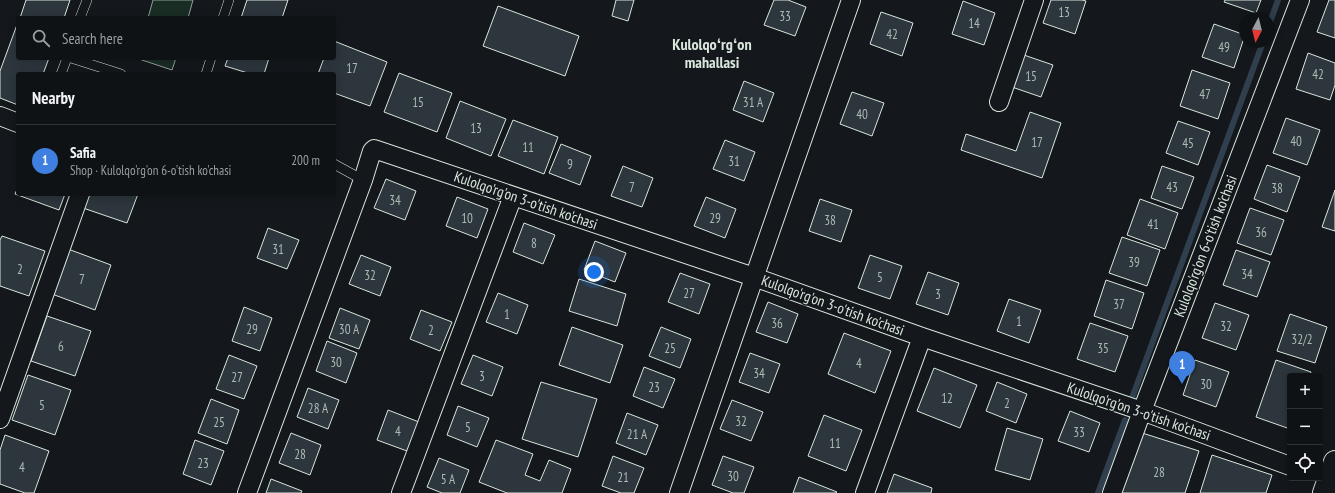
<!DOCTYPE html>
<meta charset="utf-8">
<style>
:root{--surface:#0f1215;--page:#1d2022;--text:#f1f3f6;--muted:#9b9ea0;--line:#2f3234;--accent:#2563eb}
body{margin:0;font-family:"PT Sans Narrow",sans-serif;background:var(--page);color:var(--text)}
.controls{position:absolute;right:12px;bottom:12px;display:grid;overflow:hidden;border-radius:4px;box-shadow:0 2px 10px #0003}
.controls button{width:36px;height:36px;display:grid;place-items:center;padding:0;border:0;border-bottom:1px solid var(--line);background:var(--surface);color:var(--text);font:20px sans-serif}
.compass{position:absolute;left:1239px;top:12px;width:36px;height:36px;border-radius:50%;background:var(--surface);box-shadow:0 2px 10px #0003;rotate:187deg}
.you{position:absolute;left:594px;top:272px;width:14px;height:14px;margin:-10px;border:3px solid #fff;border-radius:50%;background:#1a73e8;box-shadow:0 0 0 6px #1a73e833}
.badge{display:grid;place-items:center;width:26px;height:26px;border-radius:50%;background:var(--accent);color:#fff;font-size:13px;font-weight:700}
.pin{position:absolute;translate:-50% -33px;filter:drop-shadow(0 1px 2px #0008)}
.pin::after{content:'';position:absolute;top:21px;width:14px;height:12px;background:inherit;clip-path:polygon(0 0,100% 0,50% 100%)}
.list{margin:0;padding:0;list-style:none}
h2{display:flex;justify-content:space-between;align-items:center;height:52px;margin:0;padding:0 16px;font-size:17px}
h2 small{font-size:13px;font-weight:400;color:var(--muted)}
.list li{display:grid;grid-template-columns:26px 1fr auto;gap:12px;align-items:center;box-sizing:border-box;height:72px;padding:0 16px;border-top:1px solid var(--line)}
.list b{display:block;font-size:15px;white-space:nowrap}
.list p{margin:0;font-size:13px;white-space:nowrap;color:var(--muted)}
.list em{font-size:13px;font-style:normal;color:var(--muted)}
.icon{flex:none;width:22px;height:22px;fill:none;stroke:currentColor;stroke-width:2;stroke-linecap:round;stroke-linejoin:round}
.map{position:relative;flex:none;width:1335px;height:493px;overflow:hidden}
.search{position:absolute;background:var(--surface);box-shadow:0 2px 10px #0003;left:16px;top:16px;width:320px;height:44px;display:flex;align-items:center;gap:10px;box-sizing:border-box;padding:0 14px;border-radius:4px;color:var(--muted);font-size:15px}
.panel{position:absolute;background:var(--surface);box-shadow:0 2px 10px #0003;left:16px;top:72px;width:320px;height:124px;border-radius:4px}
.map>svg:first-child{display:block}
.green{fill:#1a2d24;stroke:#939e99}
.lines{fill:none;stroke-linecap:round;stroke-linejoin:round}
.stream{stroke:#2f3f4d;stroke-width:6}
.building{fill:#2c363c;stroke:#d8e6dc}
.lane-casing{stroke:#d8e6dc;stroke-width:10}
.street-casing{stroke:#d8e6dc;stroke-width:20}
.primary-casing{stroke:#d8e6dc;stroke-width:24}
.lane{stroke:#14181c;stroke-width:9}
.street{stroke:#14181c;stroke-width:18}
.primary{stroke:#14181c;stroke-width:22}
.labels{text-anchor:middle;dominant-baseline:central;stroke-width:3;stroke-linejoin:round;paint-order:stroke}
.number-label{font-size:13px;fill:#adbab4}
.street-label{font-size:15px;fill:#d8e6dc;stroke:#14181c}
.neighbourhood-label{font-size:16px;font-weight:bold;fill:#d8e6dc;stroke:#14181c}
</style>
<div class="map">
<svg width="1335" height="493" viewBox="0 0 1335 493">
<rect width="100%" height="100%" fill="#14181c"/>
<path class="green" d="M153,0H193L188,18H148Z
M136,58H176L172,70Z"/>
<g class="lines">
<path class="stream" d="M1269,25L1278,0
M1132,398L1263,42
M1098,493L1125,420"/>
</g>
<path class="building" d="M26,0H70L64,18H20Z
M247,0H288L282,18H241Z
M616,0H634L628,21L612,16Z
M774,0H788L806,7L795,36L764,25Z
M1051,0H1082L1086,1L1075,34L1043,23Z
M1225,0H1261L1256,13L1224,2Z
M1329,0H1335V38L1317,32Z
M963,1L995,13L984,45L952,34Z
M498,6L579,36L565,76L483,46Z
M881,12L913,23L902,56L870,44Z
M18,22V58H49L43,74H18V105L0,98V71Z
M1214,24L1245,35L1234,68L1202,57Z
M334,41L387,62L370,106L334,93V74H318L324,58H334Z
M1308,53L1335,63V85L1330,100L1296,89Z
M1021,54L1053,65L1041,97L1009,86Z
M228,58H269L264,74H251L225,66Z
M1192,70L1230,83L1218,119L1180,106Z
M399,73L452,93L437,132L384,112Z
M744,81L774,93L763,122L733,110Z
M852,92L884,103L872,136L840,124Z
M460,101L506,119L491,156L446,138Z
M1030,112L1061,123L1042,178L961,150L966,134L1016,151Z
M1286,118L1320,130L1307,165L1273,153Z
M513,120L558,137L544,174L498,156Z
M1178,121L1210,132L1198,165L1166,153Z
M725,140L755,152L744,181L713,169Z
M561,144L591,156L580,185L549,173Z
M1267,165L1300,177L1287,212L1254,199Z
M623,166L653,178L642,207L611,196Z
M1162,166L1194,177L1182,209L1151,198Z
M386,179L416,191L405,220L374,208Z
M18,187V194H65L59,210L15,194Z
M1335,190V231L1322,227Z
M88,194H138L127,223L83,208Z
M457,197L488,209L477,238L446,226Z
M706,197L736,209L725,238L694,226Z
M820,199L852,210L841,242L809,231Z
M1140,199L1178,213L1165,249L1127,235Z
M1250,208L1284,220L1271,255L1237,243Z
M524,223L555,235L543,264L513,252Z
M268,228L299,240L287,269L257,258Z
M2,236L45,251L29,296L0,286V240Z
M1122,237L1160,250L1147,286L1109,273Z
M595,241L626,253L615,282L584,270Z
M68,249L111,265L95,310L52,294Z
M1236,250L1270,262L1257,297L1223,285Z
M361,255L391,267L380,296L349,284Z
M870,255L902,266L890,299L858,288Z
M928,272L959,283L948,315L916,304Z
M680,273L710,284L699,314L668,302Z
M579,279L626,294L617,326L569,311Z
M1106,280L1144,293L1132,329L1094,316Z
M498,293L528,305L517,334L486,322Z
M1009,299L1041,310L1029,343L997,331Z
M768,302L798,314L787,343L756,332Z
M1215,303L1249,315L1236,350L1202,338Z
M244,307L272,318L260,351L232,341Z
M340,308L370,320L359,349L329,338Z
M421,310L452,322L440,351L410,339Z
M1290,314L1327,327L1315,363L1277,351Z
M47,316L91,331L75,376L31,361Z
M1090,323L1128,336L1115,372L1077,359Z
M572,327L623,345L610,383L559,365Z
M661,327L691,339L680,368L649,356Z
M844,333L891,351L875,393L828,374Z
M327,341L357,353L346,383L316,371Z
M750,353L780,364L769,393L739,382Z
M229,355L257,366L244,399L216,389Z
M473,355L503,367L492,396L461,384Z
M1195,360L1229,372L1216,407L1183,395Z
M1276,360L1311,372L1309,376H1290V429L1256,417Z
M644,367L675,379L663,408L633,396Z
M934,368L977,385L960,428L917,411Z
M28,375L71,390L55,435L12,420Z
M541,382L597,399L578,457L522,439Z
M997,382L1027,394L1016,423L986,411Z
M308,388L339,400L328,429L297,417Z
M211,399L239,410L227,444L198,433Z
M732,400L763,412L751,441L720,429Z
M458,406L489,418L477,447L447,435Z
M388,410L419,422L407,451L377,440Z
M1070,411L1100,423L1089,452L1058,441Z
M627,413L658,425L646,455L616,443Z
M824,415L862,430L846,471L808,456Z
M1007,428L1043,439L1030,480L995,470Z
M1139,432L1199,451L1185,493H1119Z
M291,433L321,445L310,475L279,463Z
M5,435L49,451L34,493H25L0,484V450Z
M195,440L224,451L211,485L183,474Z
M496,440L533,454L525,475L540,481L549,460L571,469L562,493H507L479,482Z
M1212,455L1272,475L1266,493H1200Z
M613,456L644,468L634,493H621L602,486Z
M723,456L754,467L744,493H733L712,485Z
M439,458L469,470L460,493H442L427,487Z
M894,474L932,488L931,493H887Z
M799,477L837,492L836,493H793Z
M271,479L302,491L301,493H266Z"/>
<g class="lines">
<g class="lane-casing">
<path id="lane" d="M80,18L87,0
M223,18L229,0
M71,58L121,74
M61,74L67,58
M206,74L211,58
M334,164L363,180"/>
</g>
<g class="street-casing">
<path id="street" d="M999,102L1034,0
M0,116L18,123
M0,419L80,194
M247,493L363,180L372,151L374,149L754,277L922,337L1142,411L1290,466
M401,493L513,196
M679,493L851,0
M865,493L922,337
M1112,493L1142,411L1300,0"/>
</g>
<g class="primary-casing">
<path id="primary" d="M1324,493L1335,462"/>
</g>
<use href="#lane" class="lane"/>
<use href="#street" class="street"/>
<use href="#primary" class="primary"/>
</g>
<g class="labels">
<g class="number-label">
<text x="1064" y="12">13</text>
<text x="785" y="16">33</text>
<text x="974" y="23">14</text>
<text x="892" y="34">42</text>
<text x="1224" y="47">49</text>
<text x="352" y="68">17</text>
<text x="1318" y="74">42</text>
<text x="1031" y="76">15</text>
<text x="1205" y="94">47</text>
<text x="418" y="102">15</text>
<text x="753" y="102">31 A</text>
<text x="862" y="114">40</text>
<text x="476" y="128">13</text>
<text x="1296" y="141">40</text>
<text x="1037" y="142">17</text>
<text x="1188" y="143">45</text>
<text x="528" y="147">11</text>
<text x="734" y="161">31</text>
<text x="570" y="164">9</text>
<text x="632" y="187">7</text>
<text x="1172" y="187">43</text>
<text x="1277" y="188">38</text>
<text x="395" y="200">34</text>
<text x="467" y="218">10</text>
<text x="715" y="218">29</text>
<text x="830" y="220">38</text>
<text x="1153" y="224">41</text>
<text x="1261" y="232">36</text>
<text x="534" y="243">8</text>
<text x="278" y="249">31</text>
<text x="1134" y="262">39</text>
<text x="20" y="269">2</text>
<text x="1247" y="274">34</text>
<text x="370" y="275">32</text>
<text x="880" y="277">5</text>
<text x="82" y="279">7</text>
<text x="689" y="293">27</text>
<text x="938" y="294">3</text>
<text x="1119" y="304">37</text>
<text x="507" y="314">1</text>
<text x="1019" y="321">1</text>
<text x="777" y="323">36</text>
<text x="1226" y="326">32</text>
<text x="252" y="329">29</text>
<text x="349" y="329">30 A</text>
<text x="431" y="330">2</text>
<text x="1302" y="339">32/2</text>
<text x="61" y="346">6</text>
<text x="670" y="348">25</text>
<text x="1103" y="348">35</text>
<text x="336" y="362">30</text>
<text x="859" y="363">4</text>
<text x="759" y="373">34</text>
<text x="482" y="376">3</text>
<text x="237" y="377">27</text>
<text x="1206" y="384">30</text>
<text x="654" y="387">23</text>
<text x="947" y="398">12</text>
<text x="1007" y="403">2</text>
<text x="42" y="405">5</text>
<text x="318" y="408">28 A</text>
<text x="741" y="421">32</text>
<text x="219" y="422">25</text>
<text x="468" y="427">5</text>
<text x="398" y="431">4</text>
<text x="1079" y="432">33</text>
<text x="637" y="434">21 A</text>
<text x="835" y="443">11</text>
<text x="300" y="454">28</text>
<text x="203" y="463">23</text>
<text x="22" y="467">4</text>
<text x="1159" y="472">28</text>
<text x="733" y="476">30</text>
<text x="623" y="477">21</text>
<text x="448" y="479">5 A</text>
</g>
<g class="street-label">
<text transform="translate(526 200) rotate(19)">Kulolqo'rg'on 3-o'tish ko'chasi</text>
<text transform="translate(1205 246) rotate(-69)">Kulolqo'rg'on 6-o'tish ko'chasi</text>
<text transform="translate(833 305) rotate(20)">Kulolqo'rg'on 3-o'tish ko'chasi</text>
<text transform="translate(1139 411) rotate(19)">Kulolqo'rg'on 3-o'tish ko'chasi</text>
</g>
<g class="neighbourhood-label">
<text x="712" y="44">Kulolqoʻrgʻon<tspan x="712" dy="18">mahallasi</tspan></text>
</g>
</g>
</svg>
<div class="controls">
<button>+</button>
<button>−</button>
<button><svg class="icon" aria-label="locate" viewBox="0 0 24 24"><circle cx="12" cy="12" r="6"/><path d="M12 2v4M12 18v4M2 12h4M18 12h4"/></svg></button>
</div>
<svg class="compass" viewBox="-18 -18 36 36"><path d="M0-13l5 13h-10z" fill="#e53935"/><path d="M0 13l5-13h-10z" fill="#9b9ea0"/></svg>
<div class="you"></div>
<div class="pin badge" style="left:1182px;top:384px;background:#3f7fe0">1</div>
<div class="search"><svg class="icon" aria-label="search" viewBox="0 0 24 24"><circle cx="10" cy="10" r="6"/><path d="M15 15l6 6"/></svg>Search here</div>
<section class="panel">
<h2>Nearby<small></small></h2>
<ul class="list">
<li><span class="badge" style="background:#3f7fe0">1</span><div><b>Safia</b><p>Shop · Kulolqo'rg'on 6-o'tish ko'chasi</p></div><em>200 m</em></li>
</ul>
</section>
</div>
